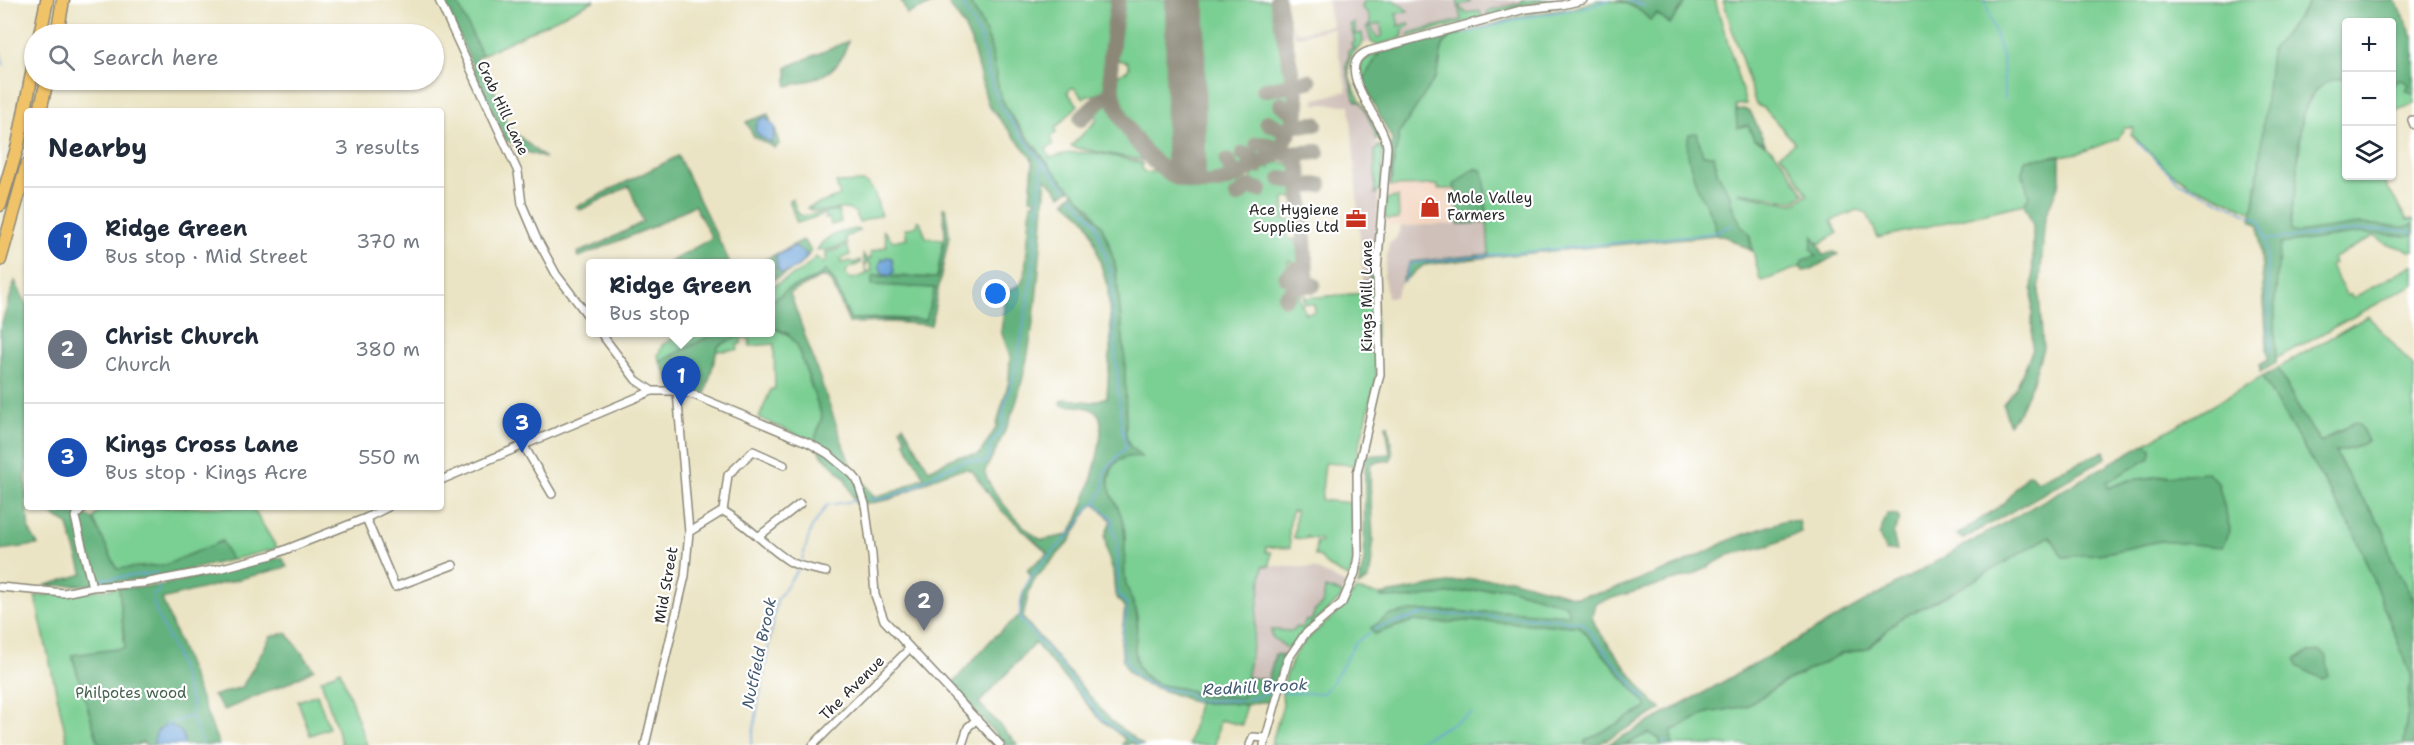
<!DOCTYPE html>
<meta charset="utf-8">
<style>
:root{--surface:#fff;--page:#f2f2f3;--text:#1f2937;--muted:#747a83;--line:#e0e1e3;--accent:#c8321e}
body{margin:0;font-family:"Shantell Sans",sans-serif;background:var(--page);color:var(--text)}
.controls{position:absolute;right:18px;top:18px;display:grid;overflow:hidden;border-radius:6px;box-shadow:0 2px 4px #0004}
.controls button{width:54px;height:54px;display:grid;place-items:center;padding:0;border:0;border-bottom:2px solid var(--line);background:var(--surface);color:var(--text);font:30px sans-serif}
.you{position:absolute;left:996px;top:294px;width:21px;height:21px;margin:-15px;border:4px solid #fff;border-radius:50%;background:#1a73e8;box-shadow:0 0 0 9px #1a73e833}
.badge{display:grid;place-items:center;width:39px;height:39px;border-radius:50%;background:var(--accent);color:#fff;font-size:20px;font-weight:700}
.pin{position:absolute;translate:-50% -50px;filter:drop-shadow(0 2px 3px #0008)}
.pin::after{content:'';position:absolute;top:32px;width:21px;height:18px;background:inherit;clip-path:polygon(0 0,100% 0,50% 100%)}
.popup{position:absolute;left:586px;top:259px;width:189px;height:78px;box-sizing:border-box;display:grid;place-content:center;border-radius:6px;background:var(--surface);filter:drop-shadow(0 2px 4px #0005);font-size:20px;white-space:nowrap;color:var(--muted)}
.popup b{font-size:22px;color:var(--text)}
.popup::after{content:'';position:absolute;left:50%;top:100%;margin-left:-12px;border:12px solid transparent;border-top-color:var(--surface)}
.list{margin:0;padding:0;list-style:none}
h2{display:flex;justify-content:space-between;align-items:center;height:78px;margin:0;padding:0 24px;font-size:26px}
h2 small{font-size:20px;font-weight:400;color:var(--muted)}
.list li{display:grid;grid-template-columns:39px 1fr auto;gap:18px;align-items:center;box-sizing:border-box;height:108px;padding:0 24px;border-top:2px solid var(--line)}
.list b{display:block;font-size:22px;white-space:nowrap}
.list p{margin:0;font-size:20px;white-space:nowrap;color:var(--muted)}
.list em{font-size:20px;font-style:normal;color:var(--muted)}
.icon{flex:none;width:33px;height:33px;fill:none;stroke:currentColor;stroke-width:2;stroke-linecap:round;stroke-linejoin:round}
.map{position:relative;flex:none;width:2414px;height:745px;overflow:hidden}
.search{position:absolute;background:var(--surface);box-shadow:0 2px 4px #0004;left:24px;top:24px;width:420px;height:66px;display:flex;align-items:center;gap:15px;box-sizing:border-box;padding:0 21px;border-radius:33px;color:var(--muted);font-size:22px}
.panel{position:absolute;background:var(--surface);box-shadow:0 2px 4px #0004;left:24px;top:108px;width:420px;height:402px;border-radius:6px}
.map>svg:first-child{display:block}
.built{fill:#f3d4be}
.industrial{fill:#cfc0ba}
.green{fill:#7acf93;stroke:#527d5f;stroke-width:1.5}
.forest{fill:#63b27d;stroke:#476e54;stroke-width:1.5;fill-rule:evenodd}
.water{fill:#6ba3da;stroke:#4b6782;stroke-width:1.5}
.lines{fill:none;stroke-linecap:round;stroke-linejoin:round}
.stream{stroke:#6ba3da;stroke-width:1.5}
.taxiway{stroke:#8b8878;stroke-width:16}
.runway{stroke:#8b8878;stroke-width:40}
.street-casing{stroke:#8b8878;stroke-width:10}
.highway-casing{stroke:#8b8878;stroke-width:15}
.street{stroke:#fff;stroke-width:7}
.highway{stroke:#f1c369;stroke-width:12}
.labels{text-anchor:middle;dominant-baseline:central;stroke-width:4.5;stroke-linejoin:round;paint-order:stroke}
.street-label{font-size:15px;fill:#2b2b2b;stroke:#fff}
.poi-label{font-size:15px;fill:#2b2b2b;stroke:#fff;text-anchor:start}
.park-label{font-size:15px;fill:#47644f;stroke:#fff}
.water-label{font-size:16px;font-style:italic;fill:#455b71;stroke:#fff}
</style>
<div class="map">
<svg width="2414" height="745" viewBox="0 0 2414 745">
<rect width="100%" height="100%" fill="#fff"/>
<filter id="ink" filterUnits="userSpaceOnUse"><feTurbulence type="fractalNoise" baseFrequency=".0167" numOctaves="2"/><feDisplacementMap in="SourceGraphic" scale="12" xChannelSelector="R" yChannelSelector="G"/><feConvolveMatrix kernelMatrix="1 2 1 2 8 2 1 2 1" color-interpolation-filters="sRGB"/></filter>
<filter id="wash" filterUnits="userSpaceOnUse"><feTurbulence type="fractalNoise" baseFrequency=".008" numOctaves="4" result="noise"/><feDisplacementMap in="SourceGraphic" scale="24" xChannelSelector="R" yChannelSelector="G"/><feGaussianBlur stdDeviation="1.35" result="paint"/><feColorMatrix in="noise" values="0 0 0 0 0 0 0 0 0 0 0 0 0 0 0 0 0 1.4 0 .05"/><feComposite in="paint" operator="in"/></filter>
<g filter="url(#wash)">
<rect width="100%" height="100%" fill="#ebe4c4"/>
<path class="built" d="M1454,185L1457,195L1458,224L1387,226L1389,186Z"/>
<path class="industrial" d="M1327,0H1545L1381,44H1374L1370,42L1362,44L1352,55L1348,67L1352,83L1375,132L1376,146H1380L1378,210L1375,252L1372,256V293L1333,295L1364,292L1350,105L1314,104L1313,100L1347,91L1333,28L1295,37L1292,24L1297,33L1332,25Z
M1487,223L1489,254L1410,262L1395,297H1387L1384,276L1389,244L1396,238L1401,226Z
M1263,565L1314,568L1346,584L1339,597L1301,634L1284,656L1275,654L1268,680L1247,677L1253,641Z"/>
<path class="green" d="M456,0H595L482,55Z
M968,0H1113L1104,61L1107,87L1099,95H1088L1084,98L1073,87L1067,92L1078,105L1055,129L1057,132L1051,137L1053,145L1046,149L1050,158C1081,146 1112,156 1142,163V169L1145,173L1159,171C1166,176 1174,183 1183,187C1203,195 1229,187 1247,177V185L1235,195L1236,198L1247,192L1262,193V188L1252,184L1251,175L1266,166L1270,168L1269,164C1278,161 1288,162 1295,169L1296,178L1289,179L1281,176L1278,179L1291,186H1297L1298,198H1285L1284,201L1285,220H1298L1299,230L1286,234L1288,239L1300,240V250L1298,251V254H1302L1303,267H1299L1289,260L1288,263L1291,270L1284,277L1287,279L1294,273L1303,271L1304,283H1295L1282,298L1287,301L1296,289L1305,287L1300,299L1305,313L1315,312L1314,304L1304,303L1305,293V298L1365,293L1364,282L1370,281L1368,248L1375,253L1376,382L1354,465L1325,463L1321,500L1352,503C1353,527 1357,553 1349,577C1340,574 1324,565 1319,556H1315L1316,542H1321L1320,539L1307,538V536L1305,539L1294,538L1296,511H1292L1289,528L1290,548L1266,547V552H1271L1270,566H1263L1253,641L1243,697L1200,695L1189,690L1157,684L1143,674L1137,665L1130,606L1123,575L1121,515L1109,489V479L1113,466L1119,460L1130,456L1140,457L1129,445L1126,436L1124,346L1116,270L1108,240L1091,209L1058,176L1007,110L999,92L989,41L981,21Z
M1123,0H1272L1288,83L1261,88V93L1289,87L1291,109L1282,101L1278,103L1286,111H1290L1284,128L1268,119L1263,121L1265,125L1282,132L1273,146L1270,143H1256L1257,146L1270,149L1256,160L1254,156L1242,152V156L1253,162L1235,172L1234,168L1227,160L1225,163L1232,173C1216,176 1196,179 1180,173C1149,161 1122,116 1116,84L1120,83L1116,82V75L1127,71L1129,67L1127,62L1118,60L1114,57Z
M1364,0H1394L1408,11L1396,14L1399,26L1409,23L1410,25L1403,30L1402,38L1378,45L1372,43L1367,28L1371,26L1377,38L1382,36L1381,23L1367,27L1371,23L1368,13L1362,8Z
M1457,0H1472L1469,1L1470,3L1460,5L1461,10H1464V13L1480,11L1482,18L1407,37L1410,33L1461,20Z
M1523,0H1568L1533,3L1488,16L1487,13L1490,10L1519,4Z
M1598,0C1621,0 1633,3 1650,20L1657,14L1670,24L1687,0H1715L1746,104L1736,105L1737,127L1748,125L1754,139C1778,147 1791,174 1804,194L1793,201L1739,192L1738,193L1793,204L1808,195L1788,163L1780,154L1795,143L1764,108L1756,105L1723,0H2311L2271,51L2268,91L2253,212L2189,184L2166,169L2131,134L2134,128H2124L2118,139L2079,153L2025,161L2022,172L2029,196L2024,204L1878,238L1867,213L1857,210L1831,221L1838,233L1819,244L1813,237L1814,251L1817,256L1803,260L1800,267L1763,281L1760,280L1749,234L1742,227L1732,206L1730,195L1717,172L1714,155H1703L1698,189L1717,227L1716,235L1489,257L1485,179L1479,169H1474L1456,189H1438V185L1391,186L1398,136L1440,65L1441,49L1448,38L1525,15L1573,8Z
M1355,23V35L1362,33L1363,42C1359,47 1354,51 1351,57C1339,80 1373,115 1380,137L1376,140L1375,132L1361,102L1356,101L1354,98L1346,65L1349,56L1348,50L1353,49L1351,43L1355,42L1350,24Z
M1379,53L1362,82C1356,65 1363,58 1379,53Z
M2399,77L2410,85L2407,90L2414,95V104L2392,112V80L2396,82Z
M2346,78V176H2381L2407,220L2414,219V250L2410,251L2383,242L2374,236L2332,259L2334,263L2330,266L2347,296L2351,294L2353,298L2414,264V284L2275,359V306L2278,241L2295,197L2303,112L2315,92L2324,83L2332,80Z
M1108,101L1142,155V160L1076,148L1071,146L1098,119L1092,113L1102,103Z
M1378,146L1383,149L1381,189L1375,194V150L1378,149Z
M864,182C876,187 877,204 881,215L859,222L855,212C836,203 821,217 807,208L840,196L836,183Z
M1398,197L1399,219H1387L1385,216L1386,199Z
M792,199L798,213L802,216L838,210L841,222L831,225L829,218L825,219V214L797,223L789,200Z
M917,221H920L926,238L944,239L937,278L877,275L872,276V284L935,288L926,320L886,318L850,319L835,283L826,270L816,278L788,289L771,302V287L803,270L816,257L823,263L826,261V253L847,246L850,255L840,259L841,263L851,261L854,263L860,260L861,263L847,269L846,275L852,279L867,274L865,269L868,272L872,271L869,262L866,263L865,268L863,254L867,260L871,258L870,252L887,246L883,230L893,241L907,238L905,229L917,226Z
M856,229L860,231L845,237L847,244L825,251L822,249L817,250C825,235 840,232 856,229Z
M2368,316L2414,367V601L2395,567L2388,552L2383,528L2353,485L2335,451L2354,448L2367,441L2359,424L2337,431L2321,442L2306,422L2278,368Z
M771,327L791,336L797,345L822,417L814,442L759,418L771,389H775L774,344L750,346L749,338H741V344L737,345L738,350L715,351C724,334 754,333 771,332Z
M682,333H717L660,362L658,356L662,345Z
M2262,377L2355,534L2411,675L2404,745H1672L1670,743L1671,731L1707,713L1747,706L1781,684L1843,653L1867,649L1899,619L1957,590L2050,536L2063,557L2106,553L2160,541L2222,546L2169,475L2130,480L2108,488L2106,483L2151,449L2146,443Z
M101,507H252L277,548L231,560L117,569L93,519Z
M1505,587L1566,605L1570,615L1500,611L1473,613L1458,611H1411L1371,628L1374,634L1413,621L1439,623L1467,621L1579,626L1646,704V709L1585,741V745H1271L1283,705L1282,693L1286,676L1295,654L1306,640L1335,615L1356,590L1381,595V597L1467,592Z
M119,588L125,648L72,656L99,745H68L35,596Z
M1325,588L1342,593L1341,598L1301,634L1289,649L1272,637L1271,630L1294,631L1295,627L1302,628L1306,620L1311,621L1315,611L1323,604Z
M340,670L367,745H342L321,680Z
M317,694L329,728L310,735L298,701Z
M1198,703H1229L1246,705L1242,725L1220,720L1215,745H1189Z
M1648,733L1660,739V745H1625Z"/>
<path class="forest" d="M443,0H456L482,55L476,59L497,95L508,127L545,158L527,152L505,139Z
M901,0H942L907,14Z
M946,0H968C976,13 985,26 989,41C995,59 995,78 1001,96C1008,119 1052,171 1071,189L1061,195L1046,178C1040,252 1038,328 1017,400C1009,425 997,448 985,471C988,491 1025,531 1042,540L1068,535C1082,520 1110,430 1098,414C1091,405 1072,406 1062,405L1061,401L1065,399L1093,402L1107,397L1111,334L1108,289L1090,227L1083,216L1065,201L1075,192L1102,226L1115,263L1125,360L1126,436L1129,445L1141,457C1129,455 1115,458 1110,471C1104,488 1117,502 1122,518C1128,536 1123,558 1125,577C1126,590 1133,599 1136,612C1142,632 1126,655 1143,674C1157,689 1172,685 1189,690C1192,691 1194,694 1196,695C1210,699 1228,695 1242,697L1247,677L1268,680L1275,654L1283,655L1272,702H1259L1246,705L1229,703H1198L1143,683L1128,672L1123,661L1121,642L1125,608L1115,595L1113,570L1107,553L1105,536L1111,520L1095,504L1089,508L1069,542L1034,580L1029,591L1023,618L1110,720L1143,745H1136L1130,742L1128,745H1122L1125,739L1099,718L1035,643L979,703L1018,745H1005L962,696L959,688L952,684L992,639L1020,615L1024,591L1031,575L1027,570L1048,553L999,508L973,472L968,469C940,470 918,489 893,498C882,502 871,502 860,505L862,517L844,477L820,453L814,442L822,417L797,345L787,333L771,327V302L788,289L816,278L826,270L835,283L850,319L926,320L935,288L872,285V276L937,278L945,233L943,208H946L949,236L931,325L891,322L849,323L832,283L824,276L790,293L850,464L874,497L899,490L924,477L904,441L906,439L900,428L903,425L929,470L957,456L979,455L996,428L1009,381L1010,356L1001,331L1007,292L1021,284L1025,273L1031,203H1035L1036,199L1030,198L1033,163L1031,157L988,105L971,42L964,26Z
M1617,0H1687L1670,24L1657,14L1650,20L1639,9Z
M2311,0H2395L2414,39V95L2406,90L2409,85L2400,78L2396,82L2392,80V22H2346V78C2292,81 2301,142 2297,181C2296,197 2289,214 2291,231L2297,233L2359,224L2405,227L2414,224V234L2407,236L2362,233L2280,244L2275,300L2276,363L2260,372V365L2268,360L2259,226L2251,220L2255,202L2271,51Z
M1461,33L1448,38L1443,45L1436,77L1400,132L1389,186L1392,139L1362,82L1379,53Z
M848,41C839,75 818,79 787,86V67Z
M1743,109L1750,111L1765,143L1754,139L1748,125L1737,128L1736,110Z
M768,114L771,121L769,118L755,125L758,134L773,142L775,127L779,144L775,148L754,137L746,122Z
M1697,133L1703,155H1714L1717,172L1730,195L1732,206L1742,227L1749,234L1752,251L1726,237L1716,235C1717,220 1705,205 1699,191C1693,176 1684,149 1689,134Z
M678,156L730,263H668L712,238L694,205L652,227L579,257L577,253L602,243L643,222L629,186L580,210L576,207Z
M2060,156V181L2045,217L2039,294L2043,348L2033,381L2019,412L2009,424L2003,404L2016,388L2032,351L2033,226L2024,204L2029,196L2022,172L2025,160Z
M1477,169L1481,170L1485,179L1487,223L1458,224L1457,195L1454,185L1470,171Z
M1813,236L1824,255L1833,252L1838,254L1810,270L1803,271L1800,267L1803,260L1817,256L1811,249Z
M803,240L811,250C804,267 787,273 771,280V264H757ZM794,246L807,255L804,260L777,268L776,257Z
M1489,254V257L1424,265L1402,282L1410,262Z
M15,281L27,306L26,502L29,530L38,545L0,550V329Z
M717,332L746,333L718,346L705,395L672,384L660,362Z
M2278,368L2297,406L2318,439L2321,442L2355,422L2359,424L2368,441L2354,448L2335,452L2353,485L2383,528L2392,561L2414,601V745H2404L2411,675L2355,534L2262,377Z
M1386,425H1388L1393,455L1390,460L1371,463C1367,502 1379,542 1368,580L1358,586L1364,561L1365,456L1390,454Z
M2146,443L2151,449L2150,458L2107,482L2108,488L2130,480L2206,472L2218,482L2230,529L2222,547L2160,541L2106,553L2063,557L2050,536L1957,590L1899,619L1867,649L1843,653L1781,684L1747,706L1707,713L1671,731L1672,745H1660V739L1648,733L1625,745H1607L1705,692Z
M2104,451L2106,458L1963,539L1957,535L2003,504L2026,476L2030,474L2037,481Z
M37,507H72L93,519L117,569L165,565L222,541L231,560L154,578L84,585L44,586L83,574L67,523Z
M1887,514L1897,515L1900,520L1893,534L1897,550L1886,551L1879,536Z
M1786,520L1799,521L1801,532L1771,545L1729,555L1693,575L1595,603L1592,617L1597,629L1648,697L1662,709L1597,745H1585V741L1646,708V704L1579,626L1467,621L1439,623L1413,621L1374,634L1371,628L1389,615L1411,611H1458L1473,613L1500,611L1569,615L1566,605L1505,587L1406,599L1381,597V595L1470,579H1510L1576,597L1608,591L1680,565L1734,538Z
M282,557L287,567L162,599L219,745H184L183,737L178,729L154,740L155,745H145L143,742L137,745H99L72,655L125,648L119,588L158,586Z
M287,633L314,669L290,682L224,710L213,696L242,687L271,636Z
M2321,651L2327,656L2328,675L2322,679L2297,666L2295,659L2310,652Z"/>
<path class="water" d="M765,117L775,127L772,143L759,136L755,129L758,121Z
M794,246L807,255C802,264 792,272 781,273L777,268L776,256Z
M886,257L892,258L894,272L890,276L883,274L879,266L882,259H886Z
M166,725C178,726 185,733 184,745H155L154,740L157,731Z"/>
<g class="lines">
<path class="stream" d="M960,0L981,39L992,86L1003,111L1042,162L1066,189
M1628,0L1645,6
M1985,0L2003,60L2004,100
M1650,1L1654,0
M1462,34L1528,17L1592,6L1608,0
M0,52L4,65
M2137,142L2179,182L2260,220L2266,240L2271,350
M1072,196L1095,222L1112,276V306L1121,425L1126,447L1104,472V488L1096,502L1112,519L1113,531L1117,539L1118,593L1127,605C1127,616 1123,626 1122,637C1121,681 1153,688 1188,693L1197,701L1247,700L1265,694L1276,693
M2266,240L2363,230H2392L2413,232
M1404,281L1410,264L1414,263L1713,233L1732,225
M868,499H884L912,488L942,470L967,460L985,463L990,454V445L1003,427L1004,408L1016,369L1033,271L1042,162
M1096,502C1086,507 1083,519 1076,527C1053,556 1016,576 1020,619L1063,668L1102,719L1139,745
M802,560L811,529L827,505L860,500
M102,579L157,573V577
M158,585L159,592L152,595L155,609L176,656L192,705L191,716L203,745
M1281,693H1323L1334,680L1355,643L1376,628L1423,614L1542,618L1582,622L1645,700
M166,725L191,716
M751,745L777,600L798,569
M1412,745L1472,713
M1665,745V740"/>
<path class="taxiway" d="M1118,0C1109,65 1099,101 1148,155C1156,164 1169,177 1182,177L1185,174
M1264,90L1309,81
M1281,104L1289,110L1297,112
M1081,119L1102,99L1113,93
M1267,122L1289,133
M1293,125L1315,124
M1257,144L1269,145L1276,152
M1243,154L1253,159L1258,166
M1289,154L1317,152
M1269,158L1281,146L1289,133L1298,105L1277,0
M1227,161L1236,177
M1175,177C1221,195 1242,170 1280,153C1291,152 1297,158 1299,169L1307,285H1313
M1281,179L1300,182
M1300,186L1320,185
M1237,196L1250,187L1260,190
M1286,277L1296,269L1306,268
M1285,298L1297,286L1307,285"/>
<path class="runway" d="M1185,0L1186,167"/>
</g>
</g>
<g filter="url(#ink)">
<g class="lines">
<g class="street-casing">
<path id="street" d="M439,0L518,172L522,204L536,237L556,274L591,320
M2412,120L2414,125
M600,332L636,380L652,391
M524,446L552,494
M441,480L652,391H677L694,395L809,443L828,454L852,474L857,480L865,504L872,555L875,595L884,620L1000,745
M84,507L75,517L92,587
M723,511C748,524 765,546 789,561C798,567 814,569 826,572
M366,518L395,587L453,565
M689,532L723,511L728,475L753,451L784,465
M758,537L800,504
M0,587L64,593L92,587L144,583L218,569L272,555L366,518L388,507
M645,745L685,576L689,532L677,391
M813,745L909,649
M962,745L968,727L977,719
M1250,745L1253,737L1265,738
M1264,745L1288,659L1305,634L1342,603L1355,573L1358,556L1357,473L1380,374L1377,271L1387,147C1386,122 1328,65 1369,51L1525,9L1562,5L1583,0"/>
</g>
<g class="highway-casing">
<path id="highway" d="M40,34L47,0
M57,34L63,0
M40,111L47,80
M0,205L18,145L34,63
M0,260L27,165"/>
</g>
<use href="#street" class="street"/>
<use href="#highway" class="highway"/>
</g>
</g>
<defs>
<g id="shop-bare" transform="scale(1.62)"><path d="M-5-2.5h2.3a2.7 3.5 0 0 1 5.4 0H5L5.5 6h-11ZM-1.5-2.5h3a1.5 2.3 0 0 0-3 0Z" fill="#c8321e" stroke="#fff" stroke-width="2.5" paint-order="stroke"/></g>
<g id="office-bare" transform="scale(1.62)"><path d="M-6-3h4V-5.5h4V-3h4V5H-6ZM-1-4.5V-3h2v-1.5ZM-6 0V1H6V0Z" fill="#c8321e" stroke="#fff" stroke-width="2.5" paint-order="stroke"/></g>
</defs>
<g fill-rule="evenodd">
<use href="#shop-bare" x="1430" y="207"/>
<use href="#office-bare" x="1356" y="219"/>
</g>
<g class="labels">
<g class="street-label">
<text transform="translate(503 108) rotate(65)">Crab Hill Lane</text>
<text transform="translate(1367 296) rotate(-90)">Kings Mill Lane</text>
<text transform="translate(666 585) rotate(-80)">Mid Street</text>
<text transform="translate(852 688) rotate(-45)">The Avenue</text>
</g>
<g class="poi-label">
<text x="1447" y="198">Mole Valley<tspan x="1447" dy="17">Farmers</tspan></text>
<text x="1339" y="210" text-anchor="end">Ace Hygiene<tspan x="1339" dy="17">Supplies Ltd</tspan></text>
</g>
<g class="park-label">
<text x="131" y="693">Philpotes wood</text>
</g>
<g class="water-label">
<text transform="translate(759 653) rotate(-78)">Nutfield Brook</text>
<text transform="translate(1255 687) rotate(-3)">Redhill Brook</text>
</g>
</g>
</svg>
<div class="controls">
<button>+</button>
<button>−</button>
<button><svg class="icon" aria-label="layers" viewBox="0 0 24 24"><path d="M12 4l9 5-9 5-9-5zM3 14l9 5 9-5"/></svg></button>
</div>
<div class="you"></div>
<div class="pin badge" style="left:681px;top:406px;background:#1a4fb4">1</div>
<div class="popup"><b>Ridge Green</b>Bus stop</div>
<div class="pin badge" style="left:924px;top:631px;background:#6b7280">2</div>
<div class="pin badge" style="left:522px;top:453px;background:#1a4fb4">3</div>
<div class="search"><svg class="icon" aria-label="search" viewBox="0 0 24 24"><circle cx="10" cy="10" r="6"/><path d="M15 15l6 6"/></svg>Search here</div>
<section class="panel">
<h2>Nearby<small>3 results</small></h2>
<ul class="list">
<li><span class="badge" style="background:#1a4fb4">1</span><div><b>Ridge Green</b><p>Bus stop · Mid Street</p></div><em>370 m</em></li>
<li><span class="badge" style="background:#6b7280">2</span><div><b>Christ Church</b><p>Church</p></div><em>380 m</em></li>
<li><span class="badge" style="background:#1a4fb4">3</span><div><b>Kings Cross Lane</b><p>Bus stop · Kings Acre</p></div><em>550 m</em></li>
</ul>
</section>
</div>
